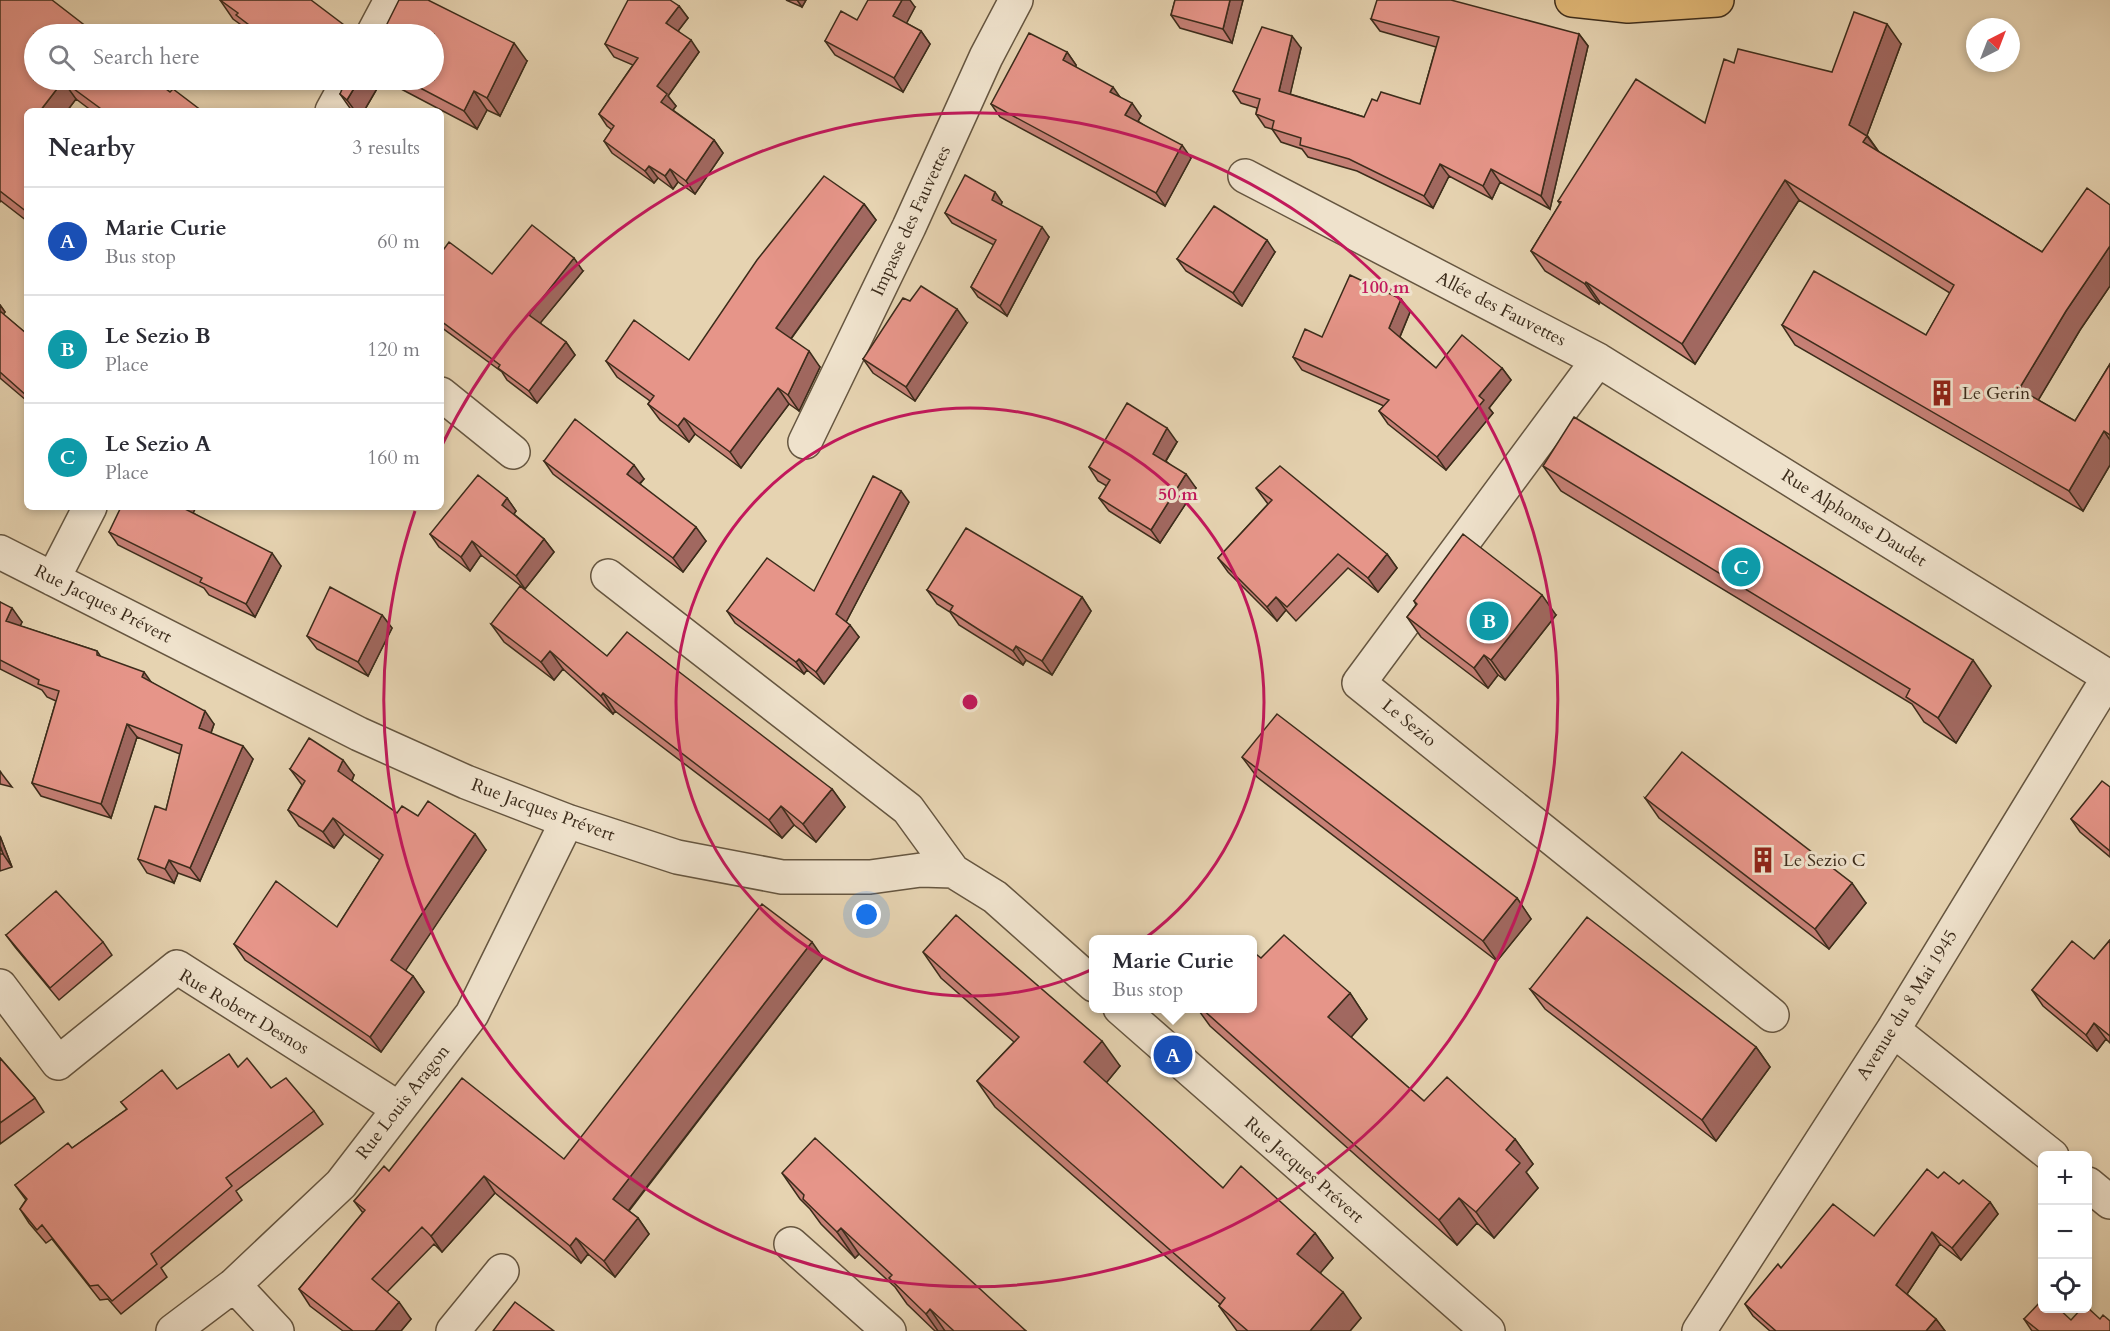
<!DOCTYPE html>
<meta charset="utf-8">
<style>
:root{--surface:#fff;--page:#f2f2f3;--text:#2b2b33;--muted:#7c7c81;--line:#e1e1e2;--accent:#0f766e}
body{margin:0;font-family:Cardo,serif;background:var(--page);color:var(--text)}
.controls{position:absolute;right:18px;bottom:18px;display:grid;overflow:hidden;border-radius:9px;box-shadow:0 3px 9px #0003}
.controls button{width:54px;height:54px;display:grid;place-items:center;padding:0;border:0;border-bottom:2px solid var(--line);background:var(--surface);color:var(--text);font:30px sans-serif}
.compass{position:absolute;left:1966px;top:18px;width:54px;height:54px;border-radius:50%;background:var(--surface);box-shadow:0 3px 9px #0003;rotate:42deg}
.you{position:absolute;left:867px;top:915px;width:21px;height:21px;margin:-15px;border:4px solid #fff;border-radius:50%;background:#1a73e8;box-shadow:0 0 0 9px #1a73e833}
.badge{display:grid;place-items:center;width:39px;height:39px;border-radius:50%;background:var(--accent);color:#fff;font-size:20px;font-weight:700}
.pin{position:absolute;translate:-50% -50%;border:3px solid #fff;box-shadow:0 2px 6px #0006}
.popup{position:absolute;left:1089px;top:935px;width:168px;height:78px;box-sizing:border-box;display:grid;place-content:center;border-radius:9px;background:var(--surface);filter:drop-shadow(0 2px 4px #0005);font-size:20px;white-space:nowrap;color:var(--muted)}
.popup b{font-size:22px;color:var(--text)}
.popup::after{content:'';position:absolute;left:50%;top:100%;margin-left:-12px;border:12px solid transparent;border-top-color:var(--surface)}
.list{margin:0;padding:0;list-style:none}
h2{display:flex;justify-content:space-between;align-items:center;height:78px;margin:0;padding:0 24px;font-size:26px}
h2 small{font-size:20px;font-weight:400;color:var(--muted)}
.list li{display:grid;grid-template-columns:39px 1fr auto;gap:18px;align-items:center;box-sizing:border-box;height:108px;padding:0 24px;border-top:2px solid var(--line)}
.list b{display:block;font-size:22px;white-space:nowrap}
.list p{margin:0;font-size:20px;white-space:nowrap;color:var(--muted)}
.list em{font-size:20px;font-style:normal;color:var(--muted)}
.icon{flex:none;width:33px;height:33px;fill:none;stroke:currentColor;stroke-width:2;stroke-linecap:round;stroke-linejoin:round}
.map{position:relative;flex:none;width:2110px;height:1331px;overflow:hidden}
.search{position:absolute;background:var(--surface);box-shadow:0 3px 9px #0003;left:24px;top:24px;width:420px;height:66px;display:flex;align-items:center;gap:15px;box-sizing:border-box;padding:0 21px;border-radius:33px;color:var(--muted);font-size:22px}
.panel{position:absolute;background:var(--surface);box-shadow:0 3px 9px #0003;left:24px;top:108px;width:420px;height:402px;border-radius:9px}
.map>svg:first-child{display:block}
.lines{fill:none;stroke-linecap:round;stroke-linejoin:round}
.minor-casing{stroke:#665640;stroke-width:36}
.major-casing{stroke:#3c2c1b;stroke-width:36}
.minor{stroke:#efe2cc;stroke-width:33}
.major{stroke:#e3ba78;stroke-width:33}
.wall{fill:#c68076;stroke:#3c2c1b;stroke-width:1.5}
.shaded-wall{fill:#a16860;stroke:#3c2c1b;stroke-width:1.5}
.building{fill:#e69589;stroke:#3c2c1b;stroke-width:1.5}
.ring{fill:none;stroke:#c2185b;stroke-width:3}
.labels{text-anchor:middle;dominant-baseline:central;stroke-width:6;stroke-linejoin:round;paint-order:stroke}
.street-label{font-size:18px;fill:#3c2c1b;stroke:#efe2cc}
.poi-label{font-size:18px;fill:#3c2c1b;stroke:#efe2cc;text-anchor:start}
.centre{fill:#c2185b;stroke:#efe2cc;stroke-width:3}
.ring-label{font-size:18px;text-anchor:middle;font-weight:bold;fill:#c2185b;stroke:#efe2cc;stroke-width:6;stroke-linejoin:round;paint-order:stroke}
</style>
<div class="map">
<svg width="2110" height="1331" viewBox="0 0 2110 1331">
<rect width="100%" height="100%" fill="#e6d3b1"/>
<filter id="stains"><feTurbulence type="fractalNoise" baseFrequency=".00333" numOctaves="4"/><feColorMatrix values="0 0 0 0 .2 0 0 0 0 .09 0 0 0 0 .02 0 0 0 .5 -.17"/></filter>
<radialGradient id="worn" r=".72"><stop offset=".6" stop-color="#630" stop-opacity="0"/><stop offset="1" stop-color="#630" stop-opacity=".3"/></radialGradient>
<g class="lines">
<g class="minor-casing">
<path id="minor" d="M373,34L391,0
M332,111L349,80
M1245,176L1598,360L2109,677
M1598,360L1359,683L1772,1015
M441,394L513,452
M805,442L909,227L986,57L1016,0
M0,552L359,734L466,782L567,821L677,857L782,877H870L921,870L953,871L995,897L1094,985
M608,576L908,809L953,871
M53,579L90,507
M0,986L58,1063L177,967L398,1108
M1120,1008L1488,1331
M1893,1030L2052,1156
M2088,1184L2110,1202
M791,1244L889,1331
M234,1285L277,1331
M173,1331L234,1285L341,1184L472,1014L567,821
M453,1331L502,1271
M1699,1331L1893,1030L2110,675"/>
</g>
<g class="major-casing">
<path id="major" d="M1572,0L1628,6L1717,0"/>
</g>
<use href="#minor" class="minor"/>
<use href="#major" class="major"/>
</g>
<path class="wall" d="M0,0L154,80L170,92L202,111H92L76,99L67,111H27V221L1,201L0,202Z
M220,0L356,34H250L244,27L233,19Z
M786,0H806L802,7Z
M1175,0H1243L1232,43L1180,28L1171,15Z
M679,6L688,18L678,31L699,52L668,96L676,106L673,110L714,140L723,153L695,194L678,182L673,189L658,178L654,183L612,153L604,141L612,130L607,126L599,114L633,65L614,57L605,44Z
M915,7L906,23L921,31L930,44L903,92L835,55L825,41L857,20Z
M1371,19L1579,34L1588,46L1550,209L1500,182L1492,199L1449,176L1433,208L1357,171L1308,157L1302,149L1281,142L1272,129L1265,127L1256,114L1257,108L1241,103L1233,91L1301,48L1290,94L1364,117L1377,101L1420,104L1436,47L1380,31Z
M1901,44L1867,135L1879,152L2042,252L2110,205V286L2080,330L2038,400L2075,421L2110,364V465L2083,511L1795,345L1782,325L1926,335L1950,293L1799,200L1695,364L1600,302L1599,304L1545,271L1531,251L1560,204L1558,201L1705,123L1734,63L1832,72Z
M1067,52L1076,65V67L1119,96L1141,116L1138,121L1191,158L1165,206L1000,117L991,104Z
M527,61L500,116L487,110L477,129L384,80H434Z
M309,80H329L322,89Z
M382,80L364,111H352L340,94Z
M1002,202L1001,205L1049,237L1007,316L978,297L971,287L994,245L952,223L945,213Z
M864,204L876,220L791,339L820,367L799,411L789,404L741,468L695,434L689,442L660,420L648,404L650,401L617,377L606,361L689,360Z
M1275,252L1242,306L1186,271L1177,259Z
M441,253L492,274L583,271L540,323L566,342L575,355L537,403L507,380L502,372L441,327Z
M1401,299L1410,312L1400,337L1436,368H1502L1511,380L1489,408L1493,413L1446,470L1388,424L1379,411L1384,406L1302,370L1293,357L1322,337Z
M0,305L5,312L3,314L27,334V401L0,378Z
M967,323L915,401L873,373L863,359Z
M1177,442L1166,461L1196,488L1160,543L1109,511L1099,498L1107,486L1098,481L1089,467Z
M544,461L644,479L640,484L706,541L683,572L553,474Z
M1543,466L1991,686L1956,743L1924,722L1912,704L1561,491Z
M1256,488L1387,554L1397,568L1378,592L1348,568L1296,621L1286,610L1277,621L1228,572L1218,558L1268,504Z
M507,498L516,511L514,514L544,539L554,552L525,589L481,555L470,571L439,547L430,534Z
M909,502L846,622L859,637L824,684L807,670L804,674L735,623L727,611L814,591Z
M193,513L281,566L255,617L209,595L204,588L118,545L109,532Z
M927,590L1082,597L1091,611L1052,675L1026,660L1023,665L959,625L950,612L937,604Z
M1414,601L1556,615L1505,680L1498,675L1488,688L1421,637L1407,617L1416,605Z
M0,602L22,622L20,626L97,651L101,657L151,682L214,724L211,733L253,759L200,881L178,873L174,883L147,873L138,859L166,810L180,754L137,737L111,818L41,796L32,783L56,701L47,697L42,690L0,669Z
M382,615L392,628L368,676L317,649L307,636Z
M491,624L607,656L832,789L845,807L816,842L794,825L782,838L615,711L613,714L563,669L554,680L504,642Z
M1242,757L1517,898L1531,919L1497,961L1257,777Z
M290,769L354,775L352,781L397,813L418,816L486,850L405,970L413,976L424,992L381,1052L245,960L234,944L337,927L380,860L344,834L334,848L299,826L288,810L302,785Z
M0,771L2,774L12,787L0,784Z
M2110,787V857L2080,832L2071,819Z
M1645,798L1866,903L1829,949L1659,818Z
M0,836L12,867L0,871Z
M6,935L103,942L112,955L59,1000L15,947Z
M2110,940V1043L2106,1039L2097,1051L2043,1006L2032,990L2094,959Z
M923,952L1120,1066L1106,1083L1223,1188L1315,1233L1333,1258L1320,1273L1361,1318L1350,1331H1237L1219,1306L1220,1304L995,1107L977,1081L1014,1042L941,978Z
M823,958L629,1211L638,1218L649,1234L615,1277L588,1254L581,1263L495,1193L442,1252L434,1244L387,1292L411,1319L401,1331H343L310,1306L299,1289L363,1213L354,1201L389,1171L564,1159Z
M1261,958L1350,993L1367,1019L1351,1037L1424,1101L1515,1139L1533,1164L1526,1172L1538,1188L1494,1238L1477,1223L1457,1245L1210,1026L1197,1008H1252Z
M1530,989L1756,1047L1770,1067L1716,1141L1545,1009Z
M0,1058L35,1098L44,1112L0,1144Z
M238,1067L271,1088L314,1111L323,1124L236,1191L242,1200L161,1268L167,1277L121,1314L108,1299L100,1300L52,1239L46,1243L29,1223L20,1209L26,1200L15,1185L72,1148L127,1109L121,1102L177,1089Z
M782,1173L1026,1331H935L907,1304L895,1287L859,1254L855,1258L821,1224L810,1209L800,1199Z
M1938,1178L1959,1184L1990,1202L1998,1214L1961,1260L1940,1244L1907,1294L1936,1319L1945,1331H1770L1753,1316L1745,1304L1781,1268L1874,1236Z
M2024,1319L2071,1320L2110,1331H2032Z"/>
<path class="shaded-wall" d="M797,0H806L802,7Z
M902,0H910L915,7L903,30L893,16Z
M1230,0H1243L1232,43L1223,29Z
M679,6L688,18L675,35L666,23Z
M1887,24L1901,44L1866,138L1867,136L1881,155L1877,162L1849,125Z
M921,31L930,44L903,92L894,78Z
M1579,34L1588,46L1550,209L1541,196Z
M1292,36L1301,48L1288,104L1279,91Z
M691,40L699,52L668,96L676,106L670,114L661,102L657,86Z
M514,43L527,61L500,116L487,98Z
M1067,52L1076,65L1072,73L1063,60Z
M315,80H329L322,89Z
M359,80H382L364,111H355L347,100Z
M63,81L76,99L67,111H40Z
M1113,87L1122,100L1110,92Z
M474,91L487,110L477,129L464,111Z
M1132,103L1141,116L1134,128L1125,115Z
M714,140L723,153L695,194L686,181Z
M1182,145L1191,158L1165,206L1156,193Z
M1440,164L1449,176L1433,208L1424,196Z
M649,166L658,178L654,183L645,171Z
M670,169L678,182L673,189L665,176Z
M1491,169L1500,182L1492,199L1483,186Z
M1785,180L1799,200L1695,364L1682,344Z
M995,192L1002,202L999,210L992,200Z
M864,204L876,220L787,344L776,328Z
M1042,227L1049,237L1007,316L1000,306Z
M1267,240L1275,252L1242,306L1233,293Z
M2110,246V286L2080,330L2033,409L2019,389L2066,311Z
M574,258L583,271L537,327L529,315Z
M1586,282L1600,302L1599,304L1585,284Z
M1401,299L1410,312L1398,341L1389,328Z
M0,305L5,312L1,317L0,315Z
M957,309L967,323L915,401L906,387Z
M566,342L575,355L537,403L529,391Z
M809,351L820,367L799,411L788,395Z
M1502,368L1511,380L1489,408L1493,413L1446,470L1437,457L1479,396Z
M778,388L789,404L741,468L730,452Z
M684,418L695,434L689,442L678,426Z
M1167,428L1177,442L1162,467L1153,454Z
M2104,431L2110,440V465L2083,511L2069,491Z
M634,465L644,479L636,487L627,474Z
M1186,474L1196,488L1160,543L1151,530Z
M901,491L909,502L844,626L836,614Z
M507,498L516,511L511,518L502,505Z
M181,507H196L190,520Z
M696,527L706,541L683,572L673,558Z
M544,539L554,552L525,589L516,576Z
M472,541L481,555L470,571L461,557Z
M272,553L281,566L255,617L246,604Z
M1387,554L1397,568L1378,592L1368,578Z
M1542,595L1556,615L1505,680L1491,660Z
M1082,597L1091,611L1052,675L1042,661Z
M1276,597L1286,610L1277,621L1267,607Z
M12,608L22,622L16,635L6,621Z
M382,615L392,628L368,676L358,662Z
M850,625L859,637L824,684L816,672Z
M1016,646L1026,660L1023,665L1013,651Z
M550,651L563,669L554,680L541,662Z
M1484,655L1498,675L1488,688L1474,668Z
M799,659L807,670L804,674L796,662Z
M1973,660L1991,686L1956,743L1938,718Z
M144,672L154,686L142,677Z
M603,693L615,711L613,714L601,696Z
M205,711L214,724L208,741L199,728Z
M127,724L137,737L111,818L101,804Z
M243,746L253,759L200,881L190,868Z
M343,760L354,775L349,787L338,771Z
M832,789L845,807L816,842L803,824Z
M781,806L794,825L782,838L769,820Z
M333,818L344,834L334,848L323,832Z
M475,834L486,850L402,976L391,960Z
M0,836L12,867L3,854L0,846Z
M169,860L178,873L174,883L165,869Z
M1852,883L1866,903L1829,949L1815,929Z
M1517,898L1531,919L1497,961L1483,941Z
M812,942L823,958L625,1215L613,1199Z
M413,976L424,992L381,1052L370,1037Z
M1350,993L1367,1019L1346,1043L1328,1017Z
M2094,1023L2106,1039L2097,1051L2086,1035Z
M1102,1041L1120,1066L1102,1088L1084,1062Z
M1756,1047L1770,1067L1716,1141L1702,1120Z
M1515,1139L1533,1164L1526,1172L1538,1188L1494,1238L1476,1212L1506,1150Z
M484,1176L495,1193L442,1252L431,1236Z
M1459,1198L1477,1223L1457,1245L1439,1220Z
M1990,1202L1998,1214L1961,1260L1952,1248Z
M638,1218L649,1234L615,1277L604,1261Z
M841,1228L859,1254L855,1258L837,1232Z
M1932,1232L1940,1244L1905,1297L1896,1285Z
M1315,1233L1333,1258L1315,1279L1297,1254Z
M576,1238L588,1254L581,1263L570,1246Z
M1343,1292L1361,1318L1350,1331H1310Z
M399,1302L411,1319L401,1331H375Z
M930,1309L945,1331H938L926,1314Z
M1936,1319L1945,1331H1926Z"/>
<path class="building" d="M0,0H52L96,34H34V80H154L170,92L173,89L202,111H104L63,81L40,111H27V212L0,191Z
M220,0H311L356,34H261L236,15L238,13Z
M399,0H428L514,43L487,98L474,91L464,111L405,80H434V34H382Z
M628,0H670L679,6L666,23L691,40L657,86L667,94L661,102L714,140L686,181L670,169L665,176L649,166L645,171L604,141L614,126L599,114L638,58L605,44Z
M868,0H902L893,16L921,31L894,78L825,41L841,11L857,20Z
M1175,0H1230L1223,29L1171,15Z
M1377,0H1451L1579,34L1541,196L1491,169L1483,186L1440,164L1424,196L1349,159L1300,145L1301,138L1272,129L1274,121L1256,114L1260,99L1233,91L1262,27L1292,36L1279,91L1364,117L1372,99L1377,101L1381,92L1420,104L1439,37L1371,19Z
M1854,12L1887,24L1849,125L1867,136L1863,142L2042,252L2087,188L2110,205V246L2066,311L2019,389L2075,421L2110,364V435L2104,431L2069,491L1782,325L1814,271L1926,335L1954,285L1785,180L1682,344L1586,282L1585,284L1531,251L1561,202L1558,201L1636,79L1705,123L1724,59L1734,63L1738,49L1832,72Z
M1029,33L1067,52L1063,60L1113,87L1110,92L1132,103L1125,115L1182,145L1156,193L991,104Z
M346,80H359L347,100L340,94Z
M965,175L995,192L992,200L1042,227L1000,306L971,287L996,240L945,213Z
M824,176L864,204L776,328L809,351L788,395L778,388L730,452L684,418L678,426L648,404L654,396L606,361L634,320L689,360L757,260Z
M1214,206L1267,240L1233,293L1177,259Z
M532,225L574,258L529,315L566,342L529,391L498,368L500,365L441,321V253L449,242L492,274Z
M1350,275L1401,299L1389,328L1436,368L1462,335L1502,368L1479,396L1484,400L1437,457L1379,411L1389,400L1293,357L1305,329L1322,337Z
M921,286L957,309L906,387L863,359L903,298L910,301Z
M0,311L27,334V396L0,372Z
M1127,403L1167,428L1153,454L1186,474L1151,530L1099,498L1110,480L1089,467Z
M1574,417L1973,660L1938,718L1906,697L1910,689L1543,466Z
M575,419L634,465L627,474L696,527L673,558L544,461Z
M1280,466L1387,554L1368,578L1338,554L1287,607L1276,597L1267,607L1218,558L1272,500L1256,488Z
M478,475L507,498L502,505L544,539L516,576L472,541L461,557L430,534Z
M873,476L901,491L836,614L850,625L816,672L799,659L796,662L727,611L767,558L814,591Z
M121,507H181L272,553L246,604L200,582L202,578L109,532Z
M966,528L1082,597L1042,661L1016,646L1013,651L981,631L950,611L953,606L927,590Z
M1463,534L1542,595L1491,660L1484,655L1474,668L1407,617L1417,604L1414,601Z
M520,586L607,656L627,632L832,789L803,824L781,806L769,820L603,693L601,696L550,651L541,662L491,624Z
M330,587L382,615L358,662L307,636Z
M0,602L12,608L6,621L97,651V655L144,672L142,677L205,711L199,728L243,746L190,868L169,860L165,869L138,859L155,806L166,810L182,745L127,724L101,804L32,783L59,691L38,684L39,680L0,660Z
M1277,714L1517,898L1483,941L1242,757Z
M309,738L343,760L338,771L397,813L402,806L418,816L428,801L475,834L391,960L413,976L370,1037L234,944L276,881L337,927L383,855L333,818L323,832L288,810L305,781L290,769Z
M1682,752L1852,883L1815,929L1645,798Z
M2102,781L2110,787V851L2071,819Z
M0,846L3,854H0Z
M56,891L103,942L50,988L6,935Z
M762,904L812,942L613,1199L638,1218L604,1261L576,1238L570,1246L484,1176L431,1236L422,1227L372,1279L399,1302L375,1331H353L299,1289L365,1210L354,1201L384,1166L389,1171L462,1078L564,1159Z
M956,915L1102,1041L1084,1062L1223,1188L1241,1166L1315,1233L1297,1254L1343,1292L1310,1331H1248L1219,1306L1225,1298L977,1081L1019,1037L923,952Z
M1587,917L1756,1047L1702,1120L1530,989Z
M1284,935L1350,993L1328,1017L1424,1101L1447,1077L1515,1139L1506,1150L1520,1163L1476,1212L1459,1198L1439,1220L1201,1008H1252V951L1261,958Z
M2110,940V1036L2094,1023L2086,1035L2032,990L2072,941L2094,959Z
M229,1054L238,1067L247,1058L271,1088L286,1078L314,1111L226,1178L232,1186L151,1254L157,1264L112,1301L98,1285L90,1286L42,1225L37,1230L20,1209L27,1199L15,1185L68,1143L72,1148L127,1109L121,1102L162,1070L177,1089Z
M0,1058L35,1098L0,1123Z
M815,1138L1026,1331H954L930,1309L926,1314L889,1278L892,1275L841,1228L837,1232L803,1199L804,1195L782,1173Z
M1927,1169L1938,1178L1944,1172L1959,1184L1963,1180L1990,1202L1952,1248L1932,1232L1896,1285L1936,1319L1926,1331H1776L1745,1304L1778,1264L1781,1268L1833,1204L1874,1236Z
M2043,1299V1308H2058L2071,1320L2082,1308H2088L2100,1319L2103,1315L2110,1321V1331H2039L2024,1319Z
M515,1302L554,1331H493Z"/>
<g class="ring">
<circle cx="970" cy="702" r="294"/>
<path d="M442 445A587 587 0 1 1 415 511"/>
</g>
<defs>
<g id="building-bare" transform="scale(2.07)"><path d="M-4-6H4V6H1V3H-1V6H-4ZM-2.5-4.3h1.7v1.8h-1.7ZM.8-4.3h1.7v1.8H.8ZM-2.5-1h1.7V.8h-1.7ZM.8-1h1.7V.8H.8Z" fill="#8f2418" stroke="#efe2cc" stroke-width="2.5" paint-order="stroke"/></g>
</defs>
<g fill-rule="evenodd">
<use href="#building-bare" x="1942" y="393"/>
<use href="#building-bare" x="1763" y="860"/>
</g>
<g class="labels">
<g class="street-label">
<text transform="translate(911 221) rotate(-65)">Impasse des Fauvettes</text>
<text transform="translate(1501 309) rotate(27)">Allée des Fauvettes</text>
<text transform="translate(1854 518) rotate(32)">Rue Alphonse Daudet</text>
<text transform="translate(103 604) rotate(27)">Rue Jacques Prévert</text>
<text transform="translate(1409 723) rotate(39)">Le Sezio</text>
<text transform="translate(543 810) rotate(20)">Rue Jacques Prévert</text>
<text transform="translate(1907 1005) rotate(-58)">Avenue du 8 Mai 1945</text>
<text transform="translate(244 1012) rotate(31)">Rue Robert Desnos</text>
<text transform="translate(403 1102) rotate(-52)">Rue Louis Aragon</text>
<text transform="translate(1304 1170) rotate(41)">Rue Jacques Prévert</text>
</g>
<g class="poi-label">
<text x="1962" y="393">Le Gerin</text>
<text x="1783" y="860">Le Sezio C</text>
</g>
</g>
<circle cx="970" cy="702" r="9" class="centre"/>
<g class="ring-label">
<text x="1385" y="293">100 m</text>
<text x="1178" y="500">50 m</text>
</g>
<rect width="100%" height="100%" filter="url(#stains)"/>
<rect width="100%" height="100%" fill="url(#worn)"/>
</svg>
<div class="controls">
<button>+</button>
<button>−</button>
<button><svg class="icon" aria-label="locate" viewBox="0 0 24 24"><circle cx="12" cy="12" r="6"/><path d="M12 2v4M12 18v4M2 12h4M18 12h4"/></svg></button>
</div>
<svg class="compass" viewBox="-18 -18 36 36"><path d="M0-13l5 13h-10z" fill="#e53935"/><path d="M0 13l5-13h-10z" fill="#7c7c81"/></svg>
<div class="you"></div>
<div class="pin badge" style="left:1173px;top:1055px;background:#1a4fb4">A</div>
<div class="popup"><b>Marie Curie</b>Bus stop</div>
<div class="pin badge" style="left:1489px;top:621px;background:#0f9aa8">B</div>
<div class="pin badge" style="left:1741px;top:567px;background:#0f9aa8">C</div>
<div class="search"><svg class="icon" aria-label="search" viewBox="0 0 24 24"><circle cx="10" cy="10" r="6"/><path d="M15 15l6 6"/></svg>Search here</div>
<section class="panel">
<h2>Nearby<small>3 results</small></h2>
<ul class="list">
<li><span class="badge" style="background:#1a4fb4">A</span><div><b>Marie Curie</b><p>Bus stop</p></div><em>60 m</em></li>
<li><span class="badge" style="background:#0f9aa8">B</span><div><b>Le Sezio B</b><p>Place</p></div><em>120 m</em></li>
<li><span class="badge" style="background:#0f9aa8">C</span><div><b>Le Sezio A</b><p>Place</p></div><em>160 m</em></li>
</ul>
</section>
</div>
